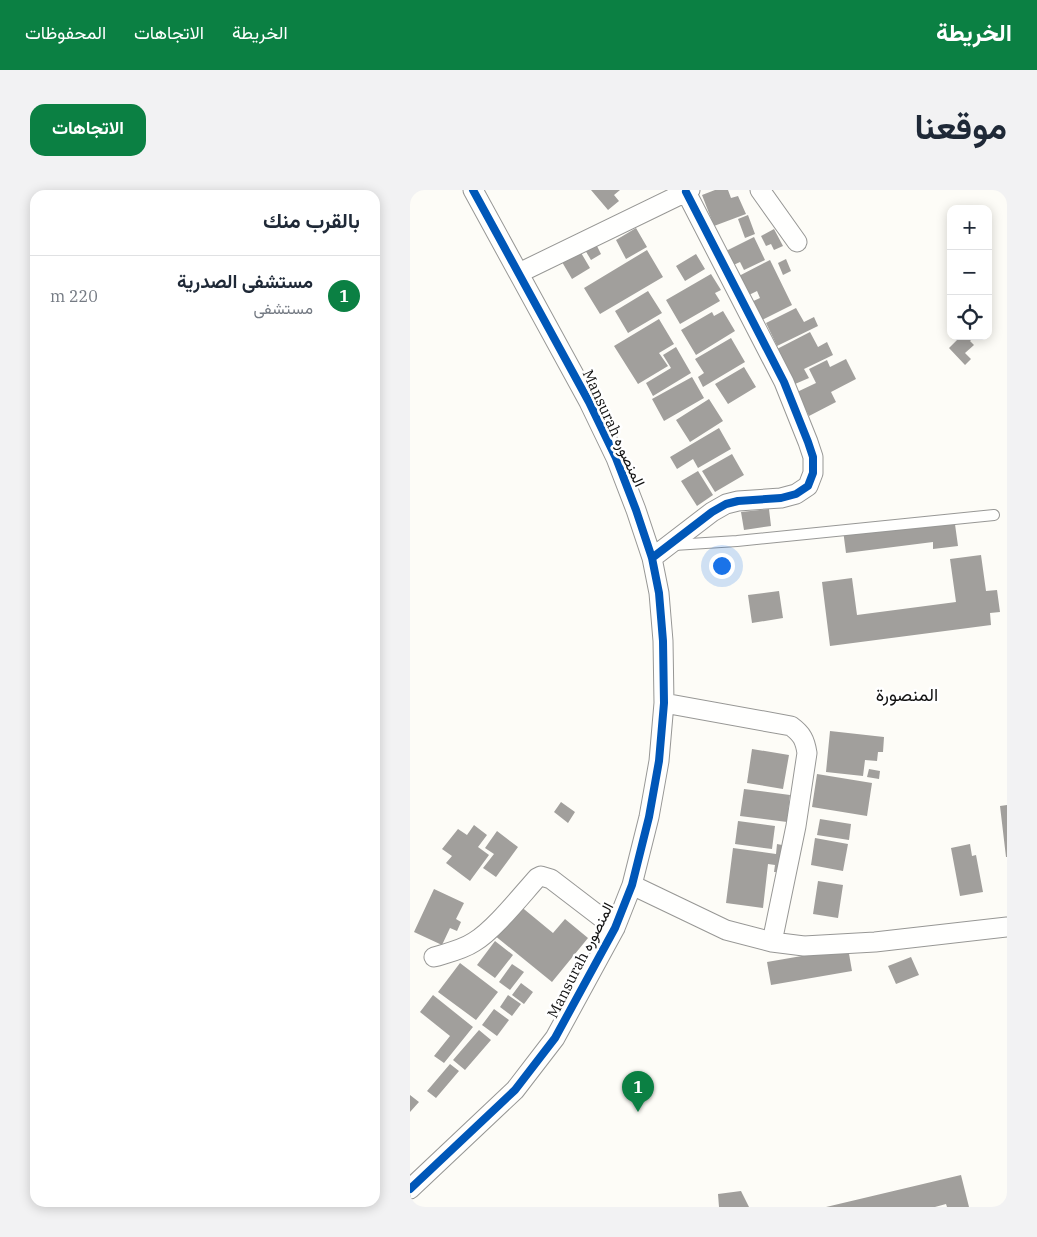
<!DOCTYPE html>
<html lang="ar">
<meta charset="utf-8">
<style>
:root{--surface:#fff;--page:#f2f2f3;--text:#1f2937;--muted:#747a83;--line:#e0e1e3;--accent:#0b8043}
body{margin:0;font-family:"IBM Plex Serif",Vazirmatn,serif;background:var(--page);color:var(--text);direction:rtl}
.controls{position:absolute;right:15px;top:15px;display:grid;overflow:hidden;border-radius:10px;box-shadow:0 2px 12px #0003}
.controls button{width:45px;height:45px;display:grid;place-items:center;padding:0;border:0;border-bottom:1px solid var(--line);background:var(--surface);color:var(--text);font:25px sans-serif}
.you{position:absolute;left:311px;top:375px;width:18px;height:18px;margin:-12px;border:4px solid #fff;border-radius:50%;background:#1a73e8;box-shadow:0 0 0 8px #1a73e833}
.badge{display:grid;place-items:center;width:32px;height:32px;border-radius:50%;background:var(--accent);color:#fff;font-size:16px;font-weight:700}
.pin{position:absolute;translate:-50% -41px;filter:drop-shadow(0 1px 2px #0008)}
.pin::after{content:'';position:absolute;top:26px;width:18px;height:15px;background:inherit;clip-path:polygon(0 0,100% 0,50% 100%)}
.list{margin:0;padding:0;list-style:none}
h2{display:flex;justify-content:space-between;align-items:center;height:65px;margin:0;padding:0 20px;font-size:21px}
h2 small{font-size:16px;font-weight:400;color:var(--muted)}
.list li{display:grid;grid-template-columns:32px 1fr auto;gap:15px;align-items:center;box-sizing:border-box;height:80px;padding:0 20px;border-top:1px solid var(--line)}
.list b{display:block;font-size:19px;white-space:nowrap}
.list p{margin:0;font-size:16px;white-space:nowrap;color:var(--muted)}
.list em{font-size:16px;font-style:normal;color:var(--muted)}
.icon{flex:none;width:28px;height:28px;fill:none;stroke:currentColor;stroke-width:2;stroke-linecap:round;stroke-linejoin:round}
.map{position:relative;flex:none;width:597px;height:1017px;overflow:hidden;direction:ltr;border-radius:15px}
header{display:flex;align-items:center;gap:30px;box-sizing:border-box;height:70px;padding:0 25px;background:var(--accent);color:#fff}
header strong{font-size:24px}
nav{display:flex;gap:28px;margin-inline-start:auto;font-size:18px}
.intro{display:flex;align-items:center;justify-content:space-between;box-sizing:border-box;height:120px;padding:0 30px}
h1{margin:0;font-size:35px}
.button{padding:12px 22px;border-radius:15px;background:var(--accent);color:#fff;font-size:18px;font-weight:700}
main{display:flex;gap:30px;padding:0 30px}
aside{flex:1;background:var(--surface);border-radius:15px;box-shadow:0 2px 12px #0003}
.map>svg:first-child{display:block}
.building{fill:#a19f9c}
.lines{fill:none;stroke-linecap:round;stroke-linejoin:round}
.lane-casing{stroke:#979795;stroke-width:12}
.street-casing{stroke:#979795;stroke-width:21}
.lane{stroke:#fffffe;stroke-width:10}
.street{stroke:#fffffe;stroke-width:19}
.cycleway-casing{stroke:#fff;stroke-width:11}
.cycleway{stroke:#0057b8;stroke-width:8}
.labels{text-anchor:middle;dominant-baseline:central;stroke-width:5;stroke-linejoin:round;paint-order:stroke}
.street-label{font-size:15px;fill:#111;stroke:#fff}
.quarter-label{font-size:18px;fill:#111;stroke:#fff}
</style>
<header>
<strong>الخريطة</strong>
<nav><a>الخريطة</a><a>الاتجاهات</a><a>المحفوظات</a></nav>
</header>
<div class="intro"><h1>موقعنا</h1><a class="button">الاتجاهات</a></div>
<main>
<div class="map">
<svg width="597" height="1017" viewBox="0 0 597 1017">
<rect width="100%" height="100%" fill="#fdfcf7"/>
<path class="building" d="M181,0H210L204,5L209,11L198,20Z
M305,0H318L321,8L328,6L336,24L304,36L292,5Z
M338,25L345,44L335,48L328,29Z
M226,38L237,57L216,69L206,50Z
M364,39L373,56L364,60L361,54L356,56L351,46Z
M344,47L355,70L334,80L330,72L317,78L310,64Z
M186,54L191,64L181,70L175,60Z
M237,60L253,87L190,124L174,98Z
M170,61L180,78L162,89L152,72Z
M286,64L295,79L275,91L266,76Z
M376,69L381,81L373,85L368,73Z
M360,70L382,115L348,132L339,113L350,108L347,101L335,107L325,88Z
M301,84L311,100L305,103L310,111L270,134L256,110Z
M238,101L252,123L218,143L205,121Z
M386,118L394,132L404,127L408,136L367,156L356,133Z
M313,121L325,141L286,165L271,140L302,122L304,126Z
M249,129L264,154L249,163L258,176L228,194L204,156Z
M400,142L408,157L417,152L423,165L394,179L399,188L385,194L367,159Z
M551,146H565L560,151L564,155L555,163L561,169L555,175L539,158Z
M321,148L335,172L293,197L288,187L294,183L285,169Z
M266,157L281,183L243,206L236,193L261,178L253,165Z
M436,169L446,189L421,202L426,212L399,226L387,202L406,193L399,179L417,170L420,177Z
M334,177L346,197L318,214L305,194Z
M282,187L294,208L254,231L242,209Z
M299,209L313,231L280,252L266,230Z
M309,238L321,259L288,278L283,269L267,279L260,267Z
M322,264L334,285L305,302L292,281Z
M288,281L303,305L287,316L271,291Z
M359,319L361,336L334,340L331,322Z
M544,327L548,356L523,359V352L436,363L433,340Z
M571,365L576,401L587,400L590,422L580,423L581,435L420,456L412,392L442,388L447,425L546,412L540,369Z
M369,401L373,428L342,433L338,405Z
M420,541L474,547L473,562H468L467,571L455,570L453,586L416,582Z
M342,559L379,565L373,599L337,593Z
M459,579L470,581L469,589L457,587Z
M407,584L462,593L457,626L402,617Z
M334,599L380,605L377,632L330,626Z
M151,612L165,622L158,633L144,622Z
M597,615V667H596L590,616Z
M410,629L441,634L439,650L407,645Z
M328,631L365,636L362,659L325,654Z
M64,635L77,645L68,657L79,665L60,691L36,673L42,666L32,659L48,639L57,645Z
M87,641L108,657L86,687L73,678L84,664L75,658Z
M405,648L438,654L433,681L401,675Z
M367,654L372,655L369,682H364L365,675L358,674L353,718L316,713L323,658L366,664Z
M560,654L562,666L566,665L573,702L550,706L541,658Z
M408,691L433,695L428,728L403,724Z
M24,699L54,713L46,729L51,732L47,741L40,738L32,755L4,742Z
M109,715L143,743L155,729L178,748L142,792L84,745Z
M85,751L103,765L85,788L67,775Z
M438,758L442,781L361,795L357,772Z
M501,767L509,785L486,794L478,776Z
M50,773L88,802L66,830L28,802Z
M102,774L114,782L100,800L89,792Z
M111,793L123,802L114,814L102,805Z
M23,805L63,837L34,873L24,866L40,846L10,822Z
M98,805L111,814L102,826L90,817Z
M84,819L99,830L87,846L72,835Z
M69,840L81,850L55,880L43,870Z
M40,874L49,881L26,908L17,901Z
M0,905L9,912L0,922Z
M551,985L559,1017H537L536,1014L525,1017H416Z
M331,1001L339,1017H309L308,1004Z"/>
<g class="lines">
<g class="lane-casing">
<path id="lane" d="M264,355L327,351L584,325"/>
</g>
<g class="street-casing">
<path id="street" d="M350,0L387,52
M109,83L280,0
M242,368L302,322L316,314L328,311L371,308L386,304L398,296L403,283V267L398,252L374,192L276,2
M254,513L381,536C392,544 395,550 397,563L386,636L362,752
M222,695L316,740L362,752L394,756L465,752L597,737
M24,767C37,763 52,760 64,752C84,740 110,707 127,688L131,686L141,689L205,738
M0,999L105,900L145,848L205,738L222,695L239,627L249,571L254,513L253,451L249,403L242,368L226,320L206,268L179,212L63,0"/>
</g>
<use href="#lane" class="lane"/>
<use href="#street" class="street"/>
<g class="cycleway-casing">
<path id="cycleway" d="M242,368L302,322L316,314L328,311L371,308L386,304L398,296L403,283V267L398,252L374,192L276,2
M0,999L105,900L145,848L205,738L222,695L239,627L249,571L254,513L253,451L249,403L242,368L226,320L206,268L179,212L63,0"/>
</g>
<use href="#cycleway" class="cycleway"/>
</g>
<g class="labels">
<g class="street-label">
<text transform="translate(204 238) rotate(65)">Mansurah المنصوره</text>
<text transform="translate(170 770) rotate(-63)">Mansurah المنصوره</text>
</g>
<g class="quarter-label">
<text x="497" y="504">المنصورة</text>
</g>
</g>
</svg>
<div class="controls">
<button>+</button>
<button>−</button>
<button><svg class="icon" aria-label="locate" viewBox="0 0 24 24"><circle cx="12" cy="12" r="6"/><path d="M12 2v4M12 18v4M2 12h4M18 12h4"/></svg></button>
</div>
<div class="you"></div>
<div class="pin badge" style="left:228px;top:922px">1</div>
</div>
<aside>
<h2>بالقرب منك<small></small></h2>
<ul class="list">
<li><span class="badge">1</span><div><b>مستشفى الصدرية</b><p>مستشفى</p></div><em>220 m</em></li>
</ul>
</aside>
</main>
